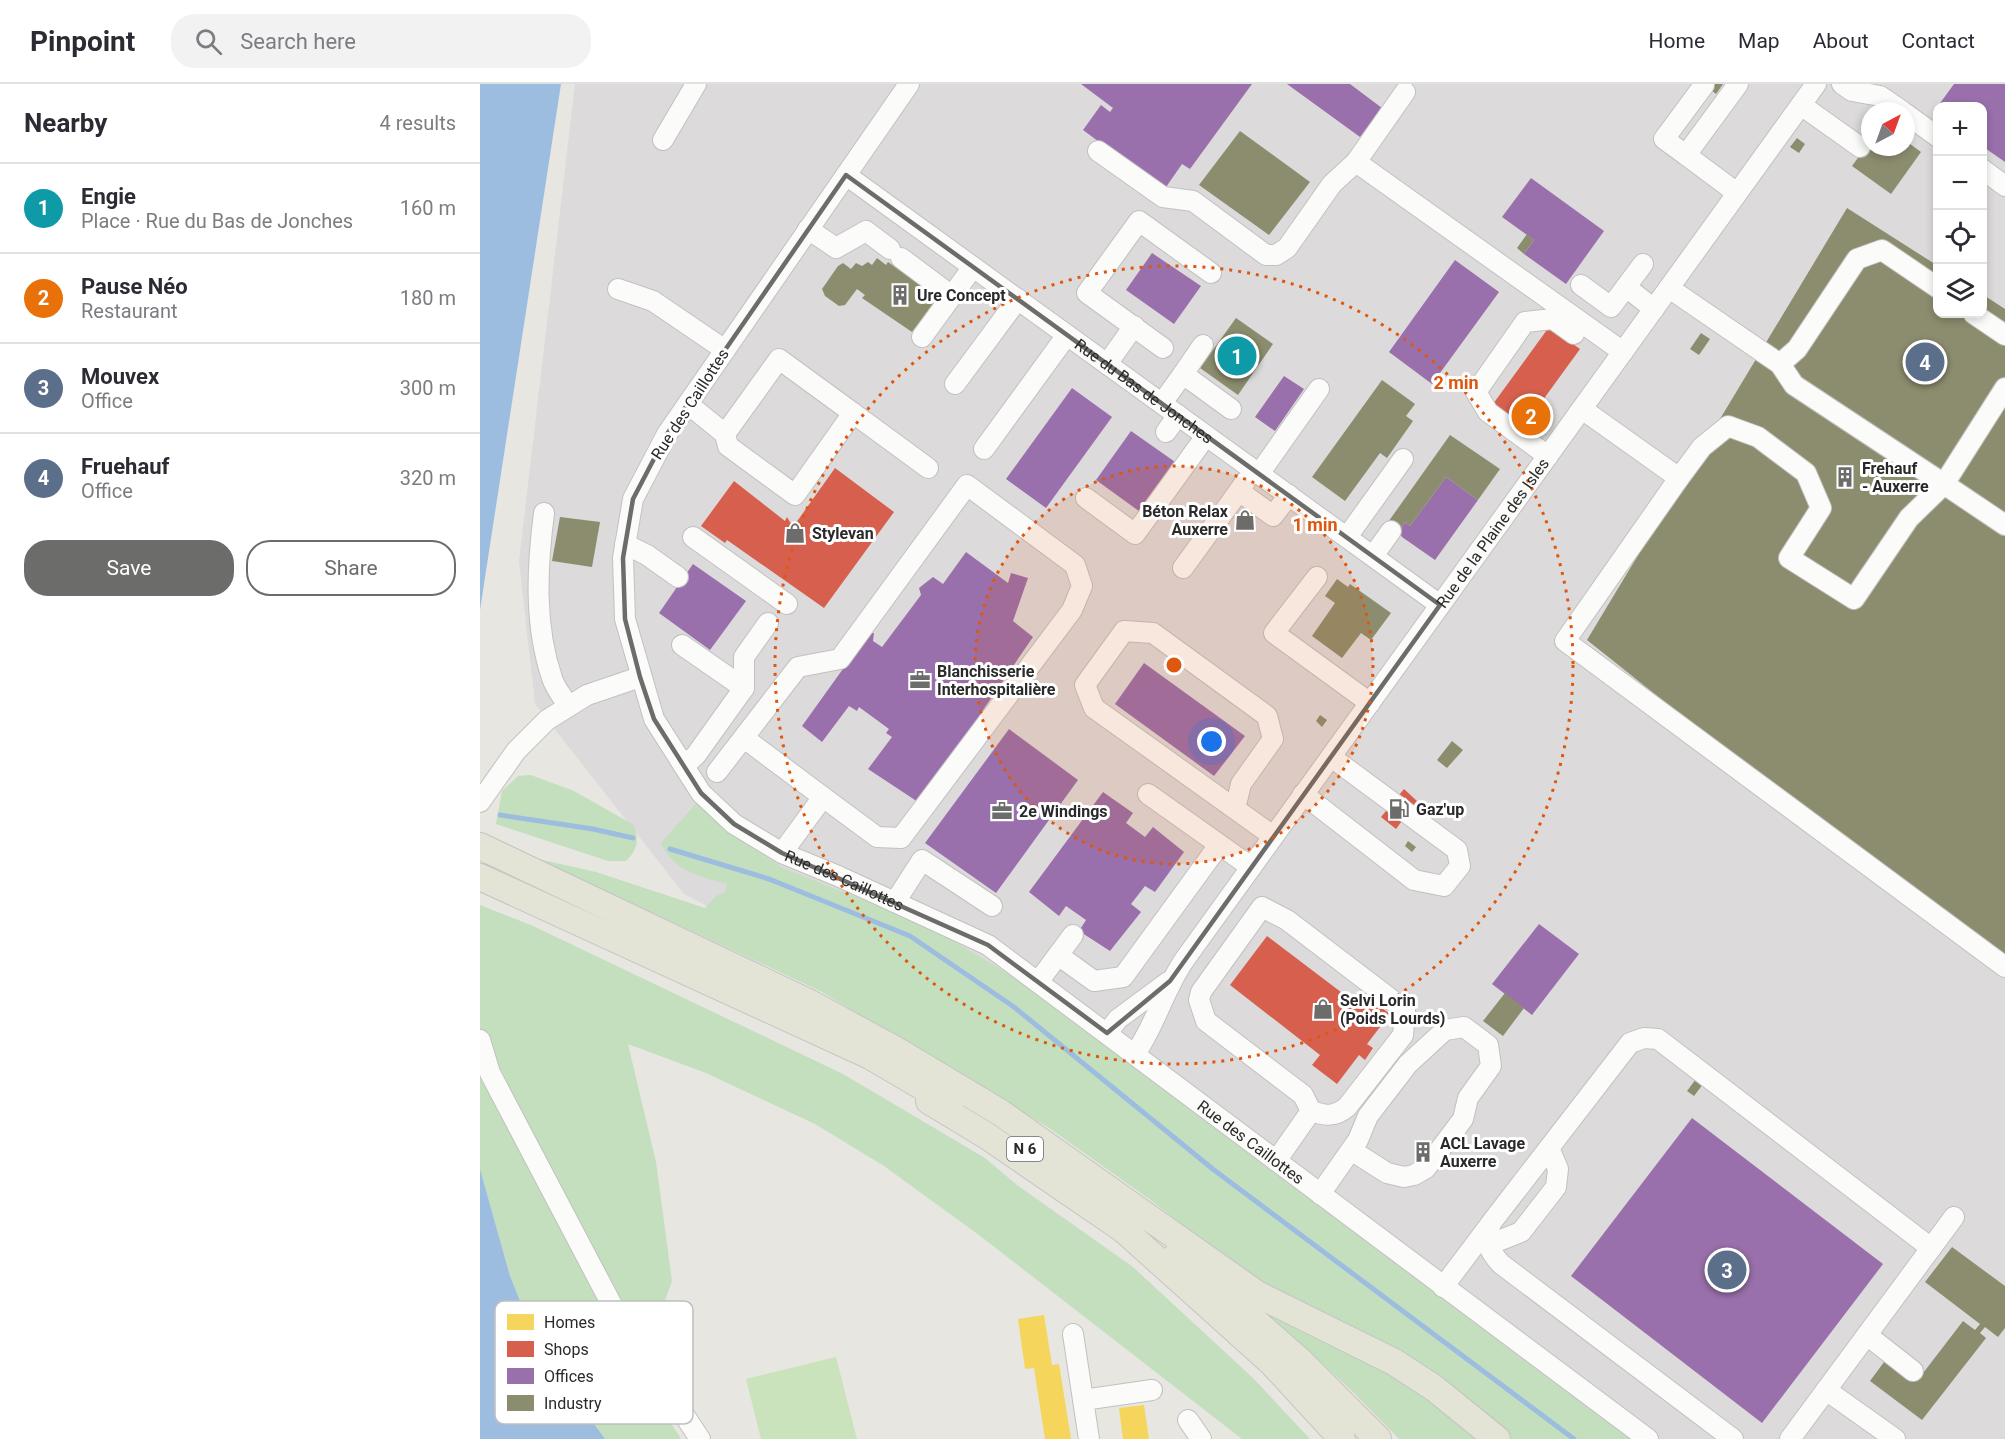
<!DOCTYPE html>
<meta charset="utf-8">
<style>
:root{--surface:#fff;--page:#f2f2f3;--text:#2b2b33;--muted:#7c7c81;--line:#e1e1e2;--accent:#6c6c6a}
body{margin:0;font-family:Roboto,sans-serif;background:var(--page);color:var(--text)}
.controls{position:absolute;right:18px;top:18px;display:grid;overflow:hidden;border-radius:12px;box-shadow:0 3px 9px #0003}
.controls button{width:54px;height:54px;display:grid;place-items:center;padding:0;border:0;border-bottom:2px solid var(--line);background:var(--surface);color:var(--text);font:30px sans-serif}
.compass{position:absolute;left:1381px;top:18px;width:54px;height:54px;border-radius:50%;background:var(--surface);box-shadow:0 3px 9px #0003;rotate:41deg}
.you{position:absolute;left:732px;top:658px;width:21px;height:21px;margin:-15px;border:4px solid #fff;border-radius:50%;background:#1a73e8;box-shadow:0 0 0 9px #1a73e833}
.badge{display:grid;place-items:center;width:39px;height:39px;border-radius:50%;background:var(--accent);color:#fff;font-size:20px;font-weight:700}
.pin{position:absolute;translate:-50% -50%;border:3px solid #fff;box-shadow:0 2px 6px #0006}
.list{margin:0;padding:0;list-style:none}
h2{display:flex;justify-content:space-between;align-items:center;height:78px;margin:0;padding:0 24px;font-size:26px}
h2 small{font-size:20px;font-weight:400;color:var(--muted)}
.list li{display:grid;grid-template-columns:39px 1fr auto;gap:18px;align-items:center;box-sizing:border-box;height:90px;padding:0 24px;border-top:2px solid var(--line)}
.list b{display:block;font-size:22px;white-space:nowrap}
.list p{margin:0;font-size:20px;white-space:nowrap;color:var(--muted)}
.list em{font-size:20px;font-style:normal;color:var(--muted)}
.actions{display:flex;gap:12px;padding:18px 24px}
.actions a{flex:1;padding:14px 0;border:2px solid var(--accent);border-radius:24px;text-align:center;font-size:21px;color:var(--accent)}
.actions .main{background:var(--accent);color:#fff}
.icon{flex:none;width:33px;height:33px;fill:none;stroke:currentColor;stroke-width:2;stroke-linecap:round;stroke-linejoin:round}
.map{position:relative;flex:none;width:1525px;height:1355px;overflow:hidden}
header{display:flex;align-items:center;gap:36px;box-sizing:border-box;height:84px;padding:0 30px;background:var(--surface);border-bottom:2px solid var(--line)}
header strong{font-size:28px}
nav{display:flex;gap:33px;margin-inline-start:auto;font-size:21px}
.search{width:420px;height:54px;background:var(--page);display:flex;align-items:center;gap:15px;box-sizing:border-box;padding:0 21px;border-radius:24px;color:var(--muted);font-size:22px}
main{display:flex}
aside{flex:1;background:var(--surface)}
.map>svg:first-child{display:block}
.industrial{fill:#dddadc;fill-rule:evenodd}
.green{fill:#c3dfbe}
.pitch{fill:#cae3bc}
.water{fill:#9dbde0}
.homes{fill:#f6d55c}
.shops{fill:#d6604d}
.offices{fill:#9970ab}
.industry{fill:#8c8c6e}
.lines{fill:none;stroke-linecap:round;stroke-linejoin:round}
.stream{stroke:#9dbde0;stroke-width:5}
.minor-casing{stroke:#c2c1c0;stroke-width:22}
.major-casing{stroke:#c4c4c2;stroke-width:28}
.minor{stroke:#fbfbfa;stroke-width:20}
.major{stroke:#e4e4d6;stroke-width:26}
.marked{fill:none;stroke:#6c6c6a;stroke-width:4.5;stroke-linejoin:round}
.ring{fill:none;stroke:#de570e;stroke-width:3;stroke-dasharray:3 6}
.labels{text-anchor:middle;dominant-baseline:central;stroke-width:6;stroke-linejoin:round;paint-order:stroke}
.shield{fill:#fff;stroke:#6a6a6a;stroke-width:1.5}
.shield-label{font-size:15px;font-weight:bold;fill:#2a2a2a}
.poi-label{font-size:16px;font-weight:bold;fill:#2a2a2a;stroke:#fff;text-anchor:start}
.street-label{font-size:16px;fill:#2a2a2a;stroke:#fff}
.key{fill:#fff;stroke:#bfbfbf;stroke-width:1.5}
.key-label{font-size:16px;fill:#2a2a2a}
.centre{fill:#de570e;stroke:#fff;stroke-width:3}
.ring-label{font-size:18px;text-anchor:middle;font-weight:bold;fill:#de570e;stroke:#fff;stroke-width:6;stroke-linejoin:round;paint-order:stroke}
</style>
<header>
<strong>Pinpoint</strong>
<div class="search"><svg class="icon" aria-label="search" viewBox="0 0 24 24"><circle cx="10" cy="10" r="6"/><path d="M15 15l6 6"/></svg>Search here</div>
<nav><a>Home</a><a>Map</a><a>About</a><a>Contact</a></nav>
</header>
<main>
<aside>
<h2>Nearby<small>4 results</small></h2>
<ul class="list">
<li><span class="badge" style="background:#0f9aa8">1</span><div><b>Engie</b><p>Place · Rue du Bas de Jonches</p></div><em>160 m</em></li>
<li><span class="badge" style="background:#e8710a">2</span><div><b>Pause Néo</b><p>Restaurant</p></div><em>180 m</em></li>
<li><span class="badge" style="background:#5c6f8a">3</span><div><b>Mouvex</b><p>Office</p></div><em>300 m</em></li>
<li><span class="badge" style="background:#5c6f8a">4</span><div><b>Fruehauf</b><p>Office</p></div><em>320 m</em></li>
</ul>
<div class="actions"><a class="main">Save</a><a>Share</a></div>
</aside>
<div class="map">
<svg width="1525" height="1355" viewBox="0 0 1525 1355">
<rect width="100%" height="100%" fill="#e7e6e1"/>
<path class="industrial" d="M95,0H1525V1355H1075L396,909L204,810L55,620L39,477ZM1458,22H1502V230H1458ZM1390,27H1426V63H1390Z"/>
<path class="green" d="M51,691L94,707L154,741C159,757 158,765 146,777H128L16,740L22,707L38,692Z
M218,717L248,748L303,784L444,840L541,897L770,1070L1159,1355H1031L1014,1336L973,1302L892,1253L801,1210L752,1180L672,1117L569,1044L340,907L58,775L116,788L225,824L236,812L244,809L247,800C219,792 193,787 181,759Z
M0,821L53,842L363,990L505,1074L537,1101L653,1183L774,1295L830,1355H762L499,1151L404,1082L335,1040L226,989L148,960L176,1078L192,1197L176,1242L153,1263L179,1320L201,1355H125L59,1263L30,1192L0,1085Z
M776,1219L897,1276L1007,1355H919L871,1306Z"/>
<path class="pitch" d="M356,1273L377,1355H281L266,1295Z"/>
<path class="water" d="M0,0H81L0,526Z
M0,1085L30,1192L59,1263L125,1355H0Z"/>
<path class="homes" d="M564,1231L572,1281L579,1280L591,1355H565L554,1284L545,1285L538,1235Z
M664,1321L669,1355H643L639,1324Z"/>
<path class="shops" d="M1069,243L1100,265L1044,342L1013,320Z
M355,384L414,428L344,524L247,456L245,459L221,442L254,397L305,437L307,433L313,443Z
M924,705L937,717L916,745L901,733Z
M787,852L878,921L885,911L910,930L887,960L893,964L885,976L879,971L857,1000L832,981L840,971L750,901Z"/>
<path class="offices" d="M601,0H772L710,85L702,80L684,106L603,46L621,21L630,28L633,24Z
M807,0H870L902,24L880,53Z
M1474,0H1525V78L1502,62V22H1458Z
M1051,94L1124,147L1086,200L1044,170L1054,156L1022,133Z
M672,169L721,202L694,240L646,206Z
M975,176L1019,208L952,300L909,268Z
M1387,192L1519,281L1485,332L1493,338L1476,362L1374,292L1381,282L1371,275L1348,307L1323,290L1355,241L1381,259L1375,268L1378,270L1384,260L1382,258L1385,254H1389L1359,233Z
M804,292L824,305L795,347L775,333Z
M592,304L632,333L566,424L526,395Z
M651,347L698,380L663,430L616,396Z
M1265,369L1275,375L1277,372L1287,380L1285,383L1294,390L1266,428L1286,442L1258,482L1209,450L1237,409L1240,412L1246,405L1238,401L1249,389L1247,387L1252,380L1254,382L1257,378L1254,377L1259,370Z
M966,393L998,416L955,476L922,453L919,448L925,438L930,442Z
M486,468L528,499L531,489L548,494L533,537L553,553L503,626L505,629L438,718L388,685L412,653L406,649L409,645L379,623L377,627L369,622L342,658L322,642L388,550L394,549L393,557L402,563L441,511L439,504L453,493L463,500Z
M213,480L266,517L230,566L179,529Z
M664,579L765,652L734,692L635,620Z
M529,645L598,696L516,809L445,759Z
M623,708L653,729L646,739L665,753L673,743L704,768L675,808L665,802L651,820L661,828L630,867L599,847L606,836L586,822L579,832L549,808Z
M1059,840L1099,870L1052,931L1012,900Z
M1212,1034L1403,1180L1282,1339L1091,1192Z"/>
<path class="industry" d="M1223,0H1243L1236,10Z
M760,47L830,98L789,151L719,101Z
M1317,54L1325,60L1319,69L1310,63Z
M1390,57V63H1426V57L1441,68L1411,110L1372,82Z
M1367,124L1458,182V230H1502V210L1525,225V889L1107,556Z
M1047,150L1054,156L1044,170L1037,164Z
M397,174L406,181L408,178L458,213L432,248L382,214L385,211L377,205L365,221L359,222L345,212L342,205L358,182L363,179L371,185L376,179L382,182L388,178L392,181Z
M756,234L793,260L758,311L720,284Z
M1221,249L1230,255L1219,271L1210,265Z
M902,296L935,320L926,332L933,337L907,374L900,369L865,417L832,393Z
M970,351L1020,385L998,416L966,393L930,442L925,438L918,450L906,441Z
M80,433L120,438L112,483L72,477Z
M857,495L868,503L870,500L911,529L891,556L881,549L862,574L832,552L855,519L845,512Z
M840,631L847,636L842,643L836,637Z
M972,657L983,666L967,684L957,676Z
M928,757L936,763L932,768L925,762Z
M1025,909L1044,924L1023,952L1003,937Z
M1216,995L1223,1000L1214,1012L1207,1007Z
M941,1062L949,1068L945,1074L936,1067Z
M1472,1163L1525,1202V1244L1518,1253L1505,1243L1500,1249L1506,1254L1442,1336L1390,1297L1407,1274L1437,1297L1483,1237L1495,1246L1500,1240L1445,1198Z"/>
<g class="lines">
<path class="stream" d="M20,731L113,745L153,754
M190,765L289,795L430,852L534,923L734,1086L1094,1355"/>
<g class="minor-casing">
<g id="minor">
<path id="s1" d="M429,0L187,350L153,415L143,474L145,535L174,635L221,709L254,740L302,769L358,792L508,861L1168,1355"/>
<path d="M1362,0L1372,7L1400,12L1422,27"/>
<path d="M1321,21L1380,63"/>
<path d="M1426,30L1458,53"/>
<path d="M183,56L216,0"/>
<path d="M618,67L683,113L713,117L786,171H796L807,164L852,100L876,78L925,8"/>
<path d="M1206,71L1184,55L1224,1"/>
<path d="M876,78L1143,268"/>
<path d="M1502,85L1525,102"/>
<path id="s2" d="M366,91L960,521"/>
<path d="M1257,109L1206,71L1258,0"/>
<path d="M328,145L356,164L386,147L410,165"/>
<path d="M421,174L472,212"/>
<path d="M1101,201L1131,223L1163,180"/>
<path d="M1146,203L1174,225"/>
<path d="M1189,204L1300,280L1314,301L1464,400L1525,304"/>
<path d="M138,205L173,217L245,266"/>
<path d="M1494,230L1525,251"/>
<path d="M442,253L493,183"/>
<path d="M683,264L607,209L659,137L731,189"/>
<path d="M627,280L654,242"/>
<path d="M1300,280L1317,265L1377,175L1402,166L1458,204"/>
<path d="M703,290L723,261"/>
<path d="M475,300L538,215"/>
<path d="M682,319L703,290L751,325"/>
<path d="M208,320L245,350L248,362L315,411L373,329L299,275L245,350"/>
<path d="M1102,325L1199,394L1222,363L1248,342L1278,353L1326,389L1341,424L1309,474L1374,515L1429,434L1464,400L1525,441"/>
<path d="M373,329L448,384"/>
<path d="M686,348L698,331"/>
<path d="M504,365L587,251"/>
<path d="M1068,372L1008,328L996,308L1045,238L1073,235L1094,250"/>
<path d="M779,390L839,305"/>
<path d="M1199,394L1085,557L1525,883"/>
<path d="M765,398L759,407L793,432L809,411"/>
<path d="M606,414L655,450L726,352"/>
<path d="M64,429C57,483 54,541 72,594C75,604 83,613 88,622"/>
<path d="M213,453L307,520"/>
<path d="M867,453L923,375"/>
<path d="M145,460L167,471L198,493"/>
<path d="M893,472L911,447"/>
<path d="M703,484L759,407"/>
<path d="M837,493L794,549L890,619"/>
<path d="M202,561L264,604"/>
<path d="M264,654L343,713L302,769"/>
<path d="M204,682L216,671L264,604V573L288,539"/>
<path d="M237,688L318,583L360,575L487,401L595,481L602,502L592,526L421,754L397,753L343,713"/>
<path d="M668,710L771,783"/>
<path d="M823,710L934,796L964,802L980,782L977,766L851,673"/>
<path d="M0,718L36,667L67,636L107,611L160,593"/>
<path d="M755,725L761,700L793,655L787,632L673,549L644,547L605,601L614,624L793,752"/>
<path d="M415,818L442,776L512,822"/>
<path d="M578,871L614,897L643,893L739,761"/>
<path d="M558,898L593,851"/>
<path d="M627,949L638,935L688,898"/>
<path d="M0,956L10,989L133,1223L220,1355"/>
<path id="s3" d="M655,970C676,940 684,905 705,875L1336,0"/>
<path d="M796,1077L831,1027L823,1011L726,937L719,916L721,908L782,823L807,836L925,926L923,951L867,1023C855,1033 845,1032 831,1027"/>
<path d="M840,1110L878,1056L888,1032L928,980L965,946L984,943L1008,961L1011,982L988,1014L983,1035L946,1084L934,1091L924,1093L907,1089L871,1066"/>
<path d="M1008,1161L1041,1148L1076,1103L1078,1085L1069,1064"/>
<path d="M963,1203L1009,1142"/>
<path d="M593,1250L609,1355"/>
<path d="M1387,1251L1433,1287"/>
<path d="M1346,1306L1415,1355"/>
<path d="M603,1316L672,1306"/>
<path d="M708,1336L721,1355"/>
<path d="M1253,1355L1021,1180C1008,1166 1005,1158 1011,1139L1150,959L1164,954L1178,955L1451,1164"/>
<path d="M1310,1355L1474,1133"/>
</g>
</g>
<g class="major-casing">
<path id="major" d="M0,762L330,919L416,966L521,1029L777,1210L914,1278L954,1304L1017,1355
M0,793L390,972L470,1019
M449,1017L507,1052L644,1146L791,1278L862,1355
M695,1173L748,1214
M736,1203L819,1276L898,1355"/>
</g>
<use href="#minor" class="minor"/>
<use href="#major" class="major"/>
</g>
<path class="marked" d="M366,91L960,521L690,897L627,949L508,861L302,769L254,740L221,709L174,635L160,593L145,535L143,474L153,415L187,350Z"/>
<circle cx="694" cy="581" r="199" fill="#de570e" fill-opacity=".12"/>
<g class="ring">
<circle cx="694" cy="581" r="199"/>
<circle cx="694" cy="581" r="399"/>
</g>
<defs>
<g id="building-bare" transform="scale(1.62)"><path d="M-4-6H4V6H1V3H-1V6H-4ZM-2.5-4.3h1.7v1.8h-1.7ZM.8-4.3h1.7v1.8H.8ZM-2.5-1h1.7V.8h-1.7ZM.8-1h1.7V.8H.8Z" fill="#6c6c6a" stroke="#fff" stroke-width="2.5" paint-order="stroke"/></g>
<g id="shop-bare" transform="scale(1.62)"><path d="M-5-2.5h2.3a2.7 3.5 0 0 1 5.4 0H5L5.5 6h-11ZM-1.5-2.5h3a1.5 2.3 0 0 0-3 0Z" fill="#6c6c6a" stroke="#fff" stroke-width="2.5" paint-order="stroke"/></g>
<g id="office-bare" transform="scale(1.62)"><path d="M-6-3h4V-5.5h4V-3h4V5H-6ZM-1-4.5V-3h2v-1.5ZM-6 0V1H6V0Z" fill="#6c6c6a" stroke="#fff" stroke-width="2.5" paint-order="stroke"/></g>
<g id="fuel-bare" transform="scale(1.62)"><path d="M-5.5-6h7V0h2V4h1.3V-2.5L3-4.5l.8-.8L6-3V5H2.5V1h-1V6h-7ZM-4.2-4.7v3.2H.2V-4.7Z" fill="#6c6c6a" stroke="#fff" stroke-width="2.5" paint-order="stroke"/></g>
</defs>
<g fill-rule="evenodd">
<use href="#building-bare" x="420" y="211"/>
<use href="#building-bare" x="1365" y="393"/>
<use href="#shop-bare" x="765" y="436"/>
<use href="#shop-bare" x="315" y="449"/>
<use href="#office-bare" x="440" y="596"/>
<use href="#fuel-bare" x="919" y="725"/>
<use href="#office-bare" x="522" y="727"/>
<use href="#shop-bare" x="843" y="925"/>
<use href="#building-bare" x="943" y="1068"/>
</g>
<g class="labels">
<rect class="shield" x="527" y="1053" width="36" height="24" rx="4.5"/>
<g class="shield-label">
<text x="545" y="1065">N 6</text>
</g>
<g class="poi-label">
<text x="437" y="211">Ure Concept</text>
<text x="1382" y="384">Frehauf<tspan x="1382" dy="18">- Auxerre</tspan></text>
<text x="748" y="427" text-anchor="end">Béton Relax<tspan x="748" dy="18">Auxerre</tspan></text>
<text x="332" y="449">Stylevan</text>
<text x="457" y="587">Blanchisserie<tspan x="457" dy="18">Interhospitalière</tspan></text>
<text x="936" y="725">Gaz'up</text>
<text x="539" y="727">2e Windings</text>
<text x="860" y="916">Selvi Lorin<tspan x="860" dy="18">(Poids Lourds)</tspan></text>
<text x="960" y="1059">ACL Lavage<tspan x="960" dy="18">Auxerre</tspan></text>
</g>
<g class="street-label">
<text stroke="none"><textPath href="#s2" startOffset="368">Rue du Bas de Jonches</textPath></text>
<text transform="translate(210 320) rotate(-57)">Rue des Caillottes</text>
<text stroke="none"><textPath href="#s3" startOffset="633">Rue de la Plaine des Isles</textPath></text>
<text stroke="none"><textPath href="#s1" startOffset="981">Rue des Caillottes</textPath></text>
<text stroke="none"><textPath href="#s1" startOffset="1467">Rue des Caillottes</textPath></text>
</g>
</g>
<rect x="15" y="1217" width="198" height="123" rx="9" class="key"/>
<rect x="27" y="1230" width="27" height="16" fill="#f6d55c"/>
<rect x="27" y="1257" width="27" height="16" fill="#d6604d"/>
<rect x="27" y="1284" width="27" height="16" fill="#9970ab"/>
<rect x="27" y="1311" width="27" height="16" fill="#8c8c6e"/>
<g class="key-label">
<text x="64" y="1244">Homes</text>
<text x="64" y="1271">Shops</text>
<text x="64" y="1298">Offices</text>
<text x="64" y="1325">Industry</text>
</g>
<circle cx="694" cy="581" r="9" class="centre"/>
<g class="ring-label">
<text x="976" y="305">2 min</text>
<text x="835" y="447">1 min</text>
</g>
</svg>
<div class="controls">
<button>+</button>
<button>−</button>
<button><svg class="icon" aria-label="locate" viewBox="0 0 24 24"><circle cx="12" cy="12" r="6"/><path d="M12 2v4M12 18v4M2 12h4M18 12h4"/></svg></button>
<button><svg class="icon" aria-label="layers" viewBox="0 0 24 24"><path d="M12 4l9 5-9 5-9-5zM3 14l9 5 9-5"/></svg></button>
</div>
<svg class="compass" viewBox="-18 -18 36 36"><path d="M0-13l5 13h-10z" fill="#e53935"/><path d="M0 13l5-13h-10z" fill="#7c7c81"/></svg>
<div class="you"></div>
<div class="pin badge" style="left:757px;top:272px;background:#0f9aa8">1</div>
<div class="pin badge" style="left:1051px;top:332px;background:#e8710a">2</div>
<div class="pin badge" style="left:1247px;top:1186px;background:#5c6f8a">3</div>
<div class="pin badge" style="left:1445px;top:278px;background:#5c6f8a">4</div>
</div>
</main>
